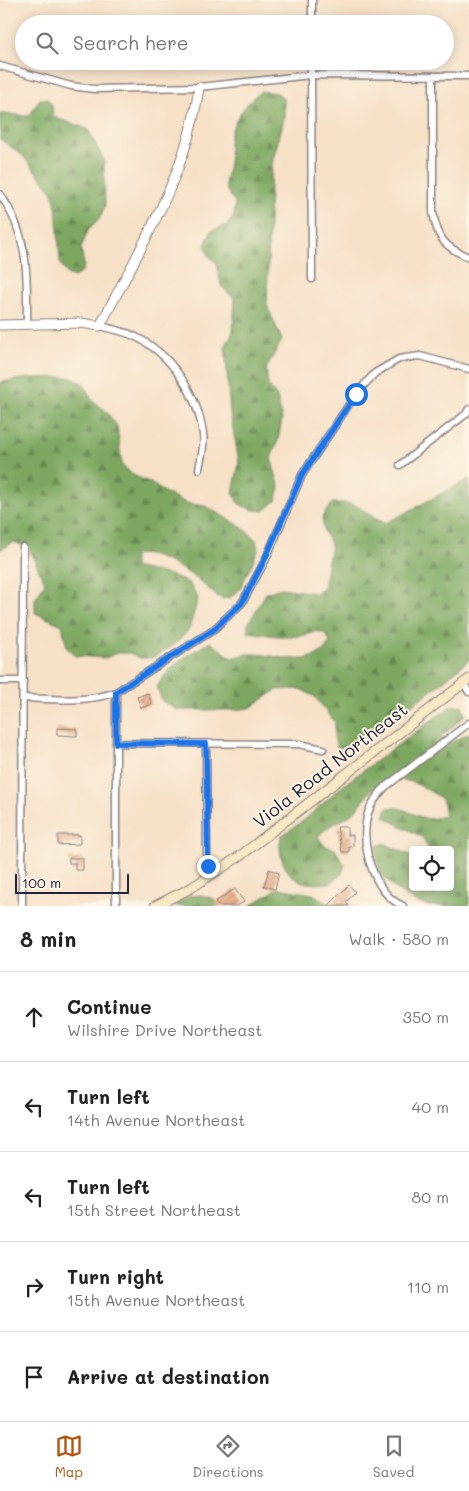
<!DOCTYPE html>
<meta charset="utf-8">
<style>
:root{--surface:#fff;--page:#f6f6f6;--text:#222;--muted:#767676;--line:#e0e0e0;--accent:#b45309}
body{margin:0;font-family:Mali,sans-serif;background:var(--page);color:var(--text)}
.controls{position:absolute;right:15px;bottom:15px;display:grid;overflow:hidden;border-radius:5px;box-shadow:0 2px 12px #0003}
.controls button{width:45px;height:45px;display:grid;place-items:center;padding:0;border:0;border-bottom:1px solid var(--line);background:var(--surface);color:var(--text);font:25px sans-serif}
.scale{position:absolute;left:15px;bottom:12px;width:114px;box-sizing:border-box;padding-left:5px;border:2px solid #22223b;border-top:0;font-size:14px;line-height:18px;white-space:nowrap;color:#22223b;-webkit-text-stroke:4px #fcf5e5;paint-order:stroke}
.stop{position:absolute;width:15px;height:15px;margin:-11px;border:4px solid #1a73e8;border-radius:50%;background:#fff}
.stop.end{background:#1a73e8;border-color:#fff;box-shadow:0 1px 5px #0008}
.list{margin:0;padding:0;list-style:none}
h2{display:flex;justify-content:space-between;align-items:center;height:65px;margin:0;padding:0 20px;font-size:21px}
h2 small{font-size:16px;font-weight:400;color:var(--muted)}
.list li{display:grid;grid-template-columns:32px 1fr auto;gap:15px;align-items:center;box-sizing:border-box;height:90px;padding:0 20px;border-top:1px solid var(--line)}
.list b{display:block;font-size:19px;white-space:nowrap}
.list p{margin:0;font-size:16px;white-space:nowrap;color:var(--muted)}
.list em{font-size:16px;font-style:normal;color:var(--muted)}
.icon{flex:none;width:28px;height:28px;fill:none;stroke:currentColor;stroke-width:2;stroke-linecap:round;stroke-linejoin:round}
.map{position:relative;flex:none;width:469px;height:906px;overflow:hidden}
.search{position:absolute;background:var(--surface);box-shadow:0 2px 12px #0003;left:15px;right:15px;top:15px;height:55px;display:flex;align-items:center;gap:12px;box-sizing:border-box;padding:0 18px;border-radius:28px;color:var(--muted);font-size:19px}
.sheet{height:515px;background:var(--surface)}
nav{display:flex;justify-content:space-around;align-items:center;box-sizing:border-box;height:70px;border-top:1px solid var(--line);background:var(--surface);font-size:14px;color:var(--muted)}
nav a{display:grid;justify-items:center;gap:2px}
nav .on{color:var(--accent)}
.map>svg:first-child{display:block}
.forest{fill:url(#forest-firs);stroke:#50644e}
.building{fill:url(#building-hatch)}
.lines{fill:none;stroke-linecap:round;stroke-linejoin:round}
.minor-casing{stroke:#8c8180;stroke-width:9}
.tertiary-casing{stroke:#8c8180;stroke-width:11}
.secondary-casing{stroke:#8c8180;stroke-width:11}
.minor{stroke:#fff;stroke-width:6}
.tertiary{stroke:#fff;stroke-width:9}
.secondary{stroke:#f6e9c3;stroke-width:9}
.route{stroke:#1a73e8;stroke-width:6}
.labels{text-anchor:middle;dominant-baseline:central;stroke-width:4;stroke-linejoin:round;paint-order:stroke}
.street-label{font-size:18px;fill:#22223b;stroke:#fcf5e5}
</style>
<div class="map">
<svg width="469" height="906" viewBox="0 0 469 906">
<defs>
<pattern id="forest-firs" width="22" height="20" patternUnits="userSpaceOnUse" patternTransform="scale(1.25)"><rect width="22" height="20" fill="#7da760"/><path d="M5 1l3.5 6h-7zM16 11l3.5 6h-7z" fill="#668850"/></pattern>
<pattern id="building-hatch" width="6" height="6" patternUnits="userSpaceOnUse" patternTransform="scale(1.25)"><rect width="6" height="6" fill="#e7ac84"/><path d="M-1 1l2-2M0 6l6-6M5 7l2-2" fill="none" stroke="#bb8c6d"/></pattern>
</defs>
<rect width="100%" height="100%" fill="#fcf5e5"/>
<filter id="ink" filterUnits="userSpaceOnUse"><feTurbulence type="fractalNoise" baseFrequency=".02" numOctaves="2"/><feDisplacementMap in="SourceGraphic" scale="10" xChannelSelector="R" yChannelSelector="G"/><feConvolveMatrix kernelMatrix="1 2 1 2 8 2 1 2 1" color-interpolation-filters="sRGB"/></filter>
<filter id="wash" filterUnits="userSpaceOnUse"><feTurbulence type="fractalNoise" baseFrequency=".0096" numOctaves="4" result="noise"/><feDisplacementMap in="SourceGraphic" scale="20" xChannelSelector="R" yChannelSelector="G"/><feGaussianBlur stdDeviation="1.12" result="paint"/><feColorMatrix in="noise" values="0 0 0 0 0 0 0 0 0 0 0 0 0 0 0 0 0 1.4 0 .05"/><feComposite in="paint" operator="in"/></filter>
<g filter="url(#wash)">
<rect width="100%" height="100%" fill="#f6e0c6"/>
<path class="forest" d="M261,91L278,93L284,100V119L273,160L270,188L267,305L282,340L266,369L268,385L277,397L282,419L278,441L271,458L280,488L276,501L264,511L253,510L239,504L233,493L239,462L230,413L225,347L233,332L235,299L221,286L217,264L209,256L205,245L211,231L227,225L234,217L235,202C220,184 226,183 229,163C230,157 229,150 229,143C231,122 245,104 261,91Z
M40,99H47L52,105L53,117L88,129L104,160L105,206L99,220L89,228L81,248L84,265L82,272L74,277L67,274L60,263L56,206L52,191L22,155L0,139V113L29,116Z
M69,377L84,384L91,399L106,411L117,426L122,465L133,475L151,483L164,492L186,503L205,506L242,527L256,540L258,551L240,589L230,598L222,599C213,594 208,588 201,582C184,569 155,551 134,555V567L170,575L189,583L198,598L189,630L174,645L152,658H140L130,653H118L105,658L75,656L67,648L62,625L35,613V599L45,583L29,548L14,542L0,550V382L28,378Z
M469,479V660C430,694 389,722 343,747H337L334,737L335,722L314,696L300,689L277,690L250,708L234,710H177L162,701L157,687C169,665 189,654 210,642L232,658C237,657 242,655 247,654C275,652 311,673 330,642L326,634L316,631C297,641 270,635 248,632V624L266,593L281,588L315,593L323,588L331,545L324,532L322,517L332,503C363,501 360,513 386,523Z
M462,705L465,716L441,737L442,747L469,733V906C456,906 442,906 429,906C414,903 392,889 383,876C377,868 377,856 377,846L384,843L407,854L413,855V887H450V850H425L428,847L422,837L384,817L387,808C403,806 410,814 425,818C430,820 439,817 445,816L442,799C420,784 391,767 370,792C364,799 360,807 353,813C341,823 330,822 318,837L324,845L335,849L345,865L342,874L331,883C322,883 311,885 303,882C284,876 277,853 281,836L304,820L346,783L451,706Z
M278,888L313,894L331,906H250Z
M202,895L214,899L220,906H175L188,896Z"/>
<g id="blocks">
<path class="building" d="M148,693L152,704L141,708L137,697Z
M57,728L77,729V736L57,735Z
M337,827H347V835H353V847H349V852H342Z
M58,835H80V844L58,845Z
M69,858H83V870H75V863H69Z
M269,869L279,873L275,889L264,886Z
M349,885L355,892L346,902L349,906H328Z
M235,889L244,902L237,906H218L215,902Z"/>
</g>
</g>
<g filter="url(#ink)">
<use href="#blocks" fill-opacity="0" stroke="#8c8180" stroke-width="1"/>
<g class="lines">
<g class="minor-casing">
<path id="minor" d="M312,24V0
M311,61L312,279
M0,66L71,86L94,89L199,87L311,75L469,76
M433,76V212C437,237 444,248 469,257
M0,194C30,237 27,275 27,325
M100,326C112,329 123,331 134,336C171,353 198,395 203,434C205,446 201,457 199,469
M400,465L466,414L469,409
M0,681H23
M464,684L469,692
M116,692V906
M23,698C54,699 86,703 116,692L212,631L242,603L265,561L302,475L356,394L375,373L399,359L420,356L469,369
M116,743L299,744L323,749
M206,744L207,859L210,876
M22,906L23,547
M403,906C373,893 359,843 368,813C371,803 378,795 385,787L469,723"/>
</g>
<g class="tertiary-casing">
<path id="tertiary" d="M0,325L81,323L100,326C139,250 188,173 199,87"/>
</g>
<g class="secondary-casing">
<path id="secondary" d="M155,906L191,888L240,856L469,679"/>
</g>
<use href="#minor" class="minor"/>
<use href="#tertiary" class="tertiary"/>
<use href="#secondary" class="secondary"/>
</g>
</g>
<g class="lines" filter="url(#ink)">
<path class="route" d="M208,866L206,744L116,743V692L212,631L242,603L264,561L302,475L356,394"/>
</g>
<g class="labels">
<g class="street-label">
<text transform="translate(330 765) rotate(-38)">Viola Road Northeast</text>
</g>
</g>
</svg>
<div class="controls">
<button><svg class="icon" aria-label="locate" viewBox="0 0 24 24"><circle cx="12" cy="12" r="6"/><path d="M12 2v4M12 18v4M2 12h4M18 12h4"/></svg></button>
</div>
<div class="scale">100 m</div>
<div class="stop" style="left:356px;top:394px"></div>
<div class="stop end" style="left:208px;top:866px"></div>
<div class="search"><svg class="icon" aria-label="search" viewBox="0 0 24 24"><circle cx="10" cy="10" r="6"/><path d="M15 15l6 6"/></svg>Search here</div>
</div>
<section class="sheet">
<h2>8 min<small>Walk · 580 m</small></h2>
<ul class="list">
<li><svg class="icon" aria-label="ahead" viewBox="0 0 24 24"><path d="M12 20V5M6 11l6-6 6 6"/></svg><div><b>Continue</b><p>Wilshire Drive Northeast</p></div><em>350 m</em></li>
<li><svg class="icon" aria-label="left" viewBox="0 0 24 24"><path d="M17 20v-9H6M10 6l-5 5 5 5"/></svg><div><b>Turn left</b><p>14th Avenue Northeast</p></div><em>40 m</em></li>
<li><svg class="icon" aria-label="left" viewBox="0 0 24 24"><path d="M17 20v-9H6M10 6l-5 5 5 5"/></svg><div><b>Turn left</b><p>15th Street Northeast</p></div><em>80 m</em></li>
<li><svg class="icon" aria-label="right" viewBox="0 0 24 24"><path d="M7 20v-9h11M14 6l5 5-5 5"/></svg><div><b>Turn right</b><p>15th Avenue Northeast</p></div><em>110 m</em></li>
<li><svg class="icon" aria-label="arrive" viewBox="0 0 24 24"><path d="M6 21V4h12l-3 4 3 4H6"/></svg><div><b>Arrive at destination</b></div></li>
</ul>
</section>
<nav>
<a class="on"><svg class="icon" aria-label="map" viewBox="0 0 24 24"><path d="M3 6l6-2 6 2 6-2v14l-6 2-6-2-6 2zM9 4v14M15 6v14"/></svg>Map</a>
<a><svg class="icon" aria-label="directions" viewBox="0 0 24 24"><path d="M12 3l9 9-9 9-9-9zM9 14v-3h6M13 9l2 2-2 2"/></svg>Directions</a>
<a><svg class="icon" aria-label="saved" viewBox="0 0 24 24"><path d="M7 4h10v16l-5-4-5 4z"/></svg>Saved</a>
</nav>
